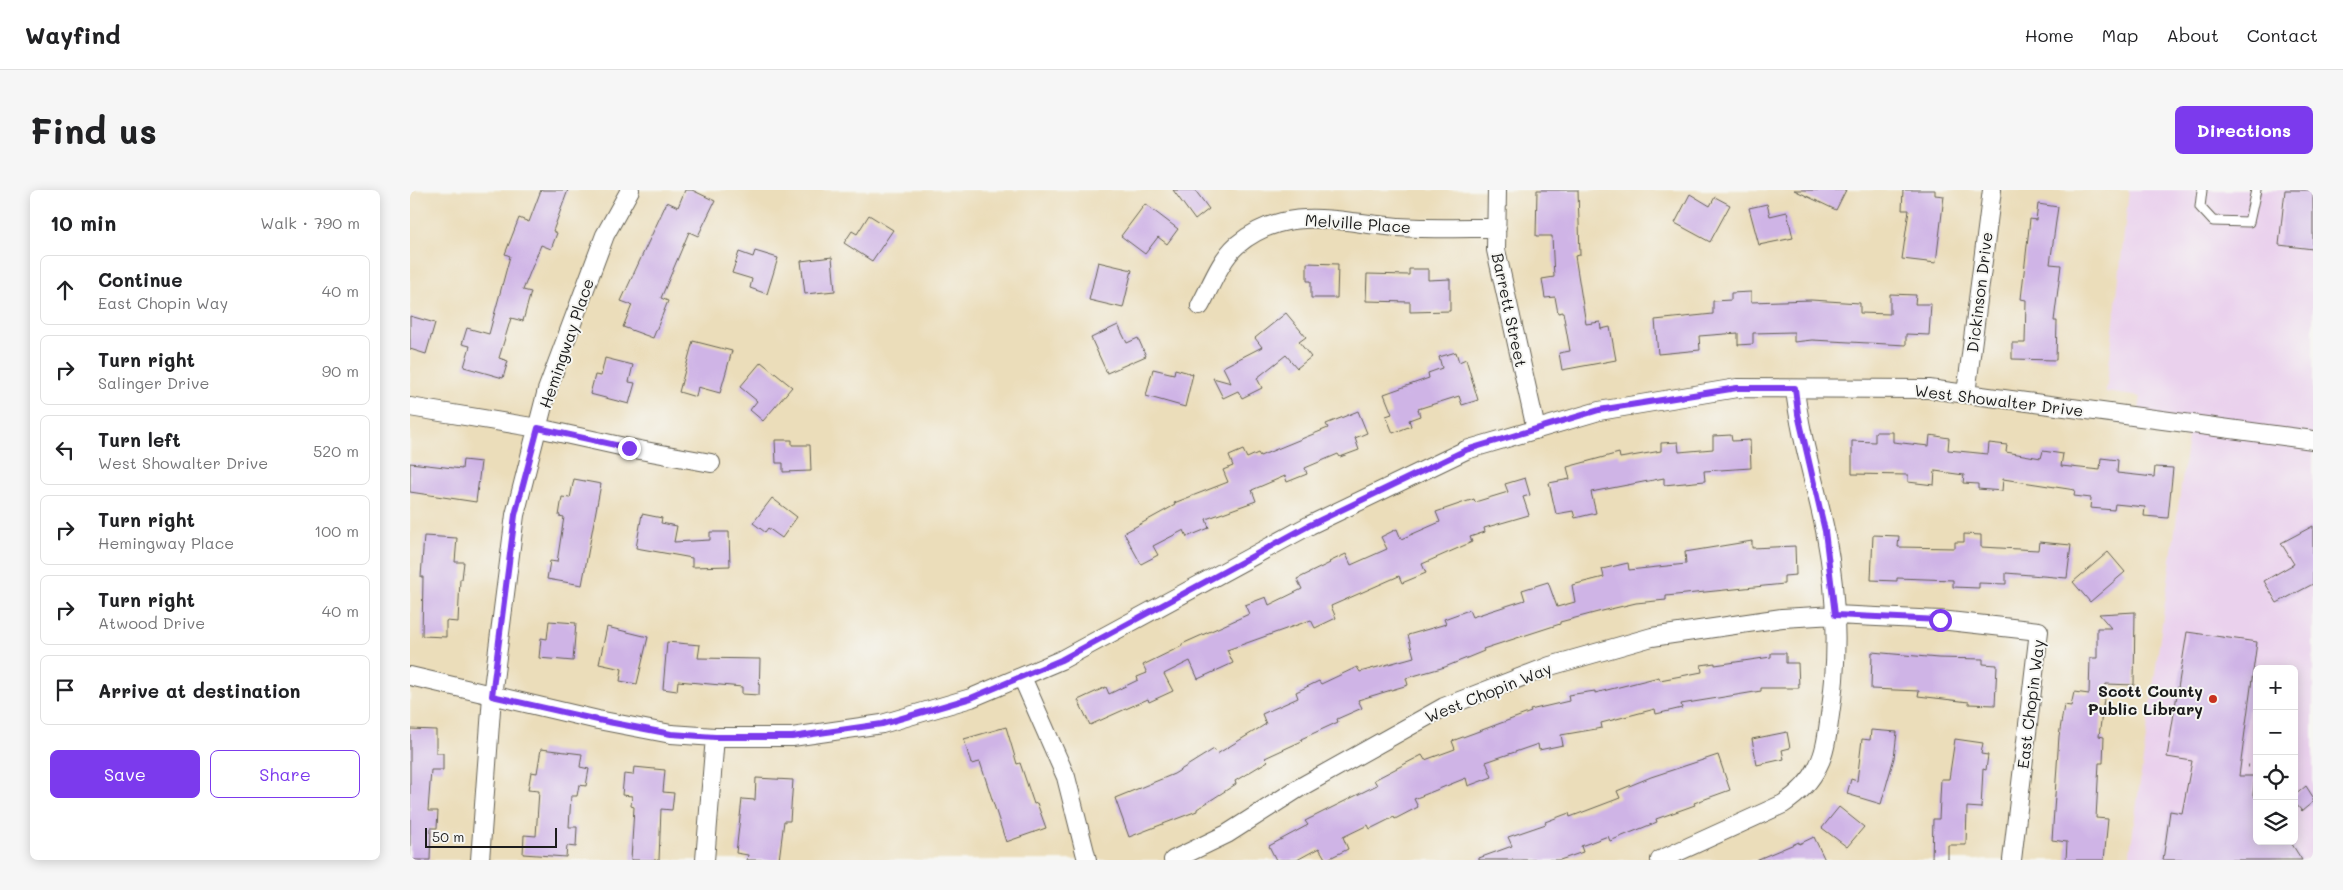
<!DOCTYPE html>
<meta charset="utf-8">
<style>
:root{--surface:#fff;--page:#f6f6f6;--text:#202124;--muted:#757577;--line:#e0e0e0;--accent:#7c3aed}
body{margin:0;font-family:Mali,sans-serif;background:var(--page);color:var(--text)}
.controls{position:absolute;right:15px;bottom:15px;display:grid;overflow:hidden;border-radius:8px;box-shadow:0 2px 12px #0003}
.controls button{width:45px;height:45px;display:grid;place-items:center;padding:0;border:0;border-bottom:1px solid var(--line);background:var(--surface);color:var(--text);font:25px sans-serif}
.scale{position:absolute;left:15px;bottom:12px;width:132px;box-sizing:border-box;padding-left:5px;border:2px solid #1c1c1c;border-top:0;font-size:14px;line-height:18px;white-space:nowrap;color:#1c1c1c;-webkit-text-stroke:4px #f6f6f2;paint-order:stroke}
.stop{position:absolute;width:15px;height:15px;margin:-11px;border:4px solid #7c3aed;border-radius:50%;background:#fff}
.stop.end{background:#7c3aed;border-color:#fff;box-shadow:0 1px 5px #0008}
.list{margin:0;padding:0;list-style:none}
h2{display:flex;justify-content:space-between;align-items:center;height:65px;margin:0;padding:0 20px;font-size:21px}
h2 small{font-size:16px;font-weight:400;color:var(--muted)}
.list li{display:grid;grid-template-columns:32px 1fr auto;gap:15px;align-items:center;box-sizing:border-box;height:70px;margin:0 10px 10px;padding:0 10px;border:1px solid var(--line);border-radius:8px}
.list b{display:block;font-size:19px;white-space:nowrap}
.list p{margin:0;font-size:16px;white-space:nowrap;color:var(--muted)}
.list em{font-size:16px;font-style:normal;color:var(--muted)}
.actions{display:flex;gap:10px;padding:15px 20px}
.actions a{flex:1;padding:11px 0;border:1px solid var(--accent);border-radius:8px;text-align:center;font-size:18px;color:var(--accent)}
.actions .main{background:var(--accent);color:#fff}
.icon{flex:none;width:28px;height:28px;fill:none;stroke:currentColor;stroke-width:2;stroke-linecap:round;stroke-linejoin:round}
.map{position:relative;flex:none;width:1903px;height:670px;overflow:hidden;border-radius:8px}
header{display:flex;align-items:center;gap:30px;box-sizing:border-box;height:70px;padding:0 25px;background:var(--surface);border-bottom:1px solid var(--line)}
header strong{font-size:24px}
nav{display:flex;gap:28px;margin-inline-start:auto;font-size:18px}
.intro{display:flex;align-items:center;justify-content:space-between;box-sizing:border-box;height:120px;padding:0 30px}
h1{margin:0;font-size:35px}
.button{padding:12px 22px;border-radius:8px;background:var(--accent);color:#fff;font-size:18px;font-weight:700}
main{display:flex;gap:30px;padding:0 30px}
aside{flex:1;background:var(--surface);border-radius:8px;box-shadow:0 2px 12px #0003}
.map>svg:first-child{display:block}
.built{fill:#ead1ed;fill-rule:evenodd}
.building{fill:#cfb4e6}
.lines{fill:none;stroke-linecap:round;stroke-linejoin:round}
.lane-casing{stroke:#646053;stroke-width:11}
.street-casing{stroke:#646053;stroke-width:20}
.path{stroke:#646053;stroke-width:3;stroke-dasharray:1 4;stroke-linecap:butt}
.lane{stroke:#fff;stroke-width:9}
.street{stroke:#fff;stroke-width:18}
.route{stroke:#7c3aed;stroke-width:6}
.poi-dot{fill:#c8321e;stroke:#f6f6f2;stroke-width:2}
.labels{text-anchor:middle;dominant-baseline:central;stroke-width:4;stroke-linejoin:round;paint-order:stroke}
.street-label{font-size:16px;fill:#1c1c1c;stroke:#f6f6f2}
.poi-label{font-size:16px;font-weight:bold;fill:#1c1c1c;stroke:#f6f6f2;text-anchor:end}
</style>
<header>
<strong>Wayfind</strong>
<nav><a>Home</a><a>Map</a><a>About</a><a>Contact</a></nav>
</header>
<div class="intro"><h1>Find us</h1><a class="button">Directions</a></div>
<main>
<aside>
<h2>10 min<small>Walk · 790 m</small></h2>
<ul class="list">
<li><svg class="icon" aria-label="ahead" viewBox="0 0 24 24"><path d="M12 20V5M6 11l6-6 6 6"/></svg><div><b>Continue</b><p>East Chopin Way</p></div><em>40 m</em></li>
<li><svg class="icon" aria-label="right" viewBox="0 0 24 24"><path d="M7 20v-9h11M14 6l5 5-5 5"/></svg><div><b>Turn right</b><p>Salinger Drive</p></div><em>90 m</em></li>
<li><svg class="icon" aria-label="left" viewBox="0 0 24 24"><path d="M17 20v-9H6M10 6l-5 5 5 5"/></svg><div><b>Turn left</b><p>West Showalter Drive</p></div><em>520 m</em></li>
<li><svg class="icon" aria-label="right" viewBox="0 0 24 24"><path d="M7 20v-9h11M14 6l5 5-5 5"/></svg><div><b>Turn right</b><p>Hemingway Place</p></div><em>100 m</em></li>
<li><svg class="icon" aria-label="right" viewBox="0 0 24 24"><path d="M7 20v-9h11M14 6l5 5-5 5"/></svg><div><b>Turn right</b><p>Atwood Drive</p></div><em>40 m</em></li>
<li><svg class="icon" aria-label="arrive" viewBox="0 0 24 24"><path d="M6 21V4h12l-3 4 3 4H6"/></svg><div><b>Arrive at destination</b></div></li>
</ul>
<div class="actions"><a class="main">Save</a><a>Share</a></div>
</aside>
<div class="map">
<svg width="1903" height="670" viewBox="0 0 1903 670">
<rect width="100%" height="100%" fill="#f6f6f2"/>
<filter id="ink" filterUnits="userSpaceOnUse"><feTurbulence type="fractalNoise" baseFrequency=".02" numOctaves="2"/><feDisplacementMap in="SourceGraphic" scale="10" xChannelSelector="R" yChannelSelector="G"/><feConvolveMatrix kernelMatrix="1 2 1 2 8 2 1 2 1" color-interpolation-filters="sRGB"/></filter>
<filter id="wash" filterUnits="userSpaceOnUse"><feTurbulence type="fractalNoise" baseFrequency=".0096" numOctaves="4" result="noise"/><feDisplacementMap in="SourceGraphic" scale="20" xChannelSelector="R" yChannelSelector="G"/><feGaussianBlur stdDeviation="1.12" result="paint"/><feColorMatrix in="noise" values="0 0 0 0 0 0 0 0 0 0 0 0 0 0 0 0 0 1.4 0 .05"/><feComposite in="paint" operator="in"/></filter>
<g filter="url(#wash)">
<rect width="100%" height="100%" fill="#ebddba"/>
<path class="built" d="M1719,0H1903V670H1719L1778,247L1726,240L1731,207L1696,202ZM1847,479H1884V651H1847Z"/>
<g id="blocks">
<path class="building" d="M131,0H158L143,41L147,43L141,59L131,55L113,100L121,102L113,131L101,128L89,168L98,171L93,188L54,177L60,156L52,154L57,138L79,144L100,66L95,64L109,28L119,32Z
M275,0H282L305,11L288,46L279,42L251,108L258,111L243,148L213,137L222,115L211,111L257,12L268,17Z
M763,0H785L799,19L785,30Z
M1127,0H1168L1170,65L1165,66L1176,134L1190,132L1191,139L1200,137L1206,170L1152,180L1149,163L1160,161L1153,122L1148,123L1145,107L1135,108L1132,89L1144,87L1142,46H1126Z
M1384,0H1436L1426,20Z
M1493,0H1525V5L1534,6L1526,73L1492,69L1499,20H1492Z
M1875,0H1903V59L1869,55Z
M1280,4L1300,16L1305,7L1320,15L1300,52L1265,33Z
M735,14L768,39L757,54L748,47L735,64L711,46Z
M1357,14L1360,26L1377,22L1383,48L1349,55L1339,18Z
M1628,14L1648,17L1640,74L1651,75L1644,131H1647L1646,170L1602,169V153H1615L1616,110L1611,109L1620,29L1626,30Z
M459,25L483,40L462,71L434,53L442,41L447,44Z
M345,61L368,68L357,104L340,98L342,89L322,83L329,62L343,67Z
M422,67L425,101L395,104L391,71Z
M688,72L722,80L713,118L679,110Z
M897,73L928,74L927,108H901V91H897Z
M999,79H1018V90L1040,89V121L1000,122V112L956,111L957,84L999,85Z
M1341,102V112L1401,110L1450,113V123L1480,124V104L1506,105L1505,114H1521L1519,145L1496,144V155L1402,150L1384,152V142L1343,143V154L1328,155V143L1289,146L1290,160L1248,164L1245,130L1303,124V111L1321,110V103Z
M876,123L896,147L889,152L901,167L887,178L876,165L847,188L852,198L832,208L828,201L813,208L803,188L821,193L813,177L852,157L845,148Z
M0,126L25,133L16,164L0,159Z
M708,135L717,153L728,148L736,166L697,183L681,148Z
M283,151L322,161L310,203L288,197L286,207L269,202Z
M1046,162L1049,172L1056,169L1068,210L1052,215L1049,206L1008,219L1010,226L999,230L1001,236L983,243L976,226L982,224L974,204L1019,188L1018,183L1032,178L1029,167Z
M195,168L223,175L219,192L225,193L219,214L180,204L185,185L191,186Z
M351,172L382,197L353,231L340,220L347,211L330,197Z
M743,179L764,184L765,179L783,184L775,217L736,206Z
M948,221L957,243L945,248L949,260L930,267L928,264L895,278L897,284L877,292L875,286L842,300L846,311L796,329L799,338L777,347L774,340L743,356L748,365L731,374L714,343L765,315L764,313L818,292L813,280L823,276L819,266L833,260L837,268L848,263L850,266L918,238L916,234Z
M1465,242H1483V252L1519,256L1520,245L1539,248L1538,260L1578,264L1579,253L1597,255L1596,262L1631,268L1633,261L1653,264L1651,276L1690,280L1691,268L1708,270L1707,283L1744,287L1745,277L1763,278L1758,328L1734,326L1735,317L1705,314L1704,320L1680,318L1681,308L1664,306L1665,300L1593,289L1592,301L1568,299V294L1553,293L1554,285L1525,281L1524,295L1498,292V285L1442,284V251L1465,252Z
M1321,245L1322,251L1340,250L1341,278L1294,281L1295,291L1254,295V288L1181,302L1186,323L1165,328L1163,321L1146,324L1139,293L1160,289L1157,277L1209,263L1210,268L1251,261V253L1268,252L1269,262L1303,259V246Z
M365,250H382V255H400L401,281L373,282V273H366Z
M53,270L71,272L66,312L0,302V273L52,279Z
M1115,288L1120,305L1113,307L1119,325L1074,338L1075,342L1060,347L1062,352L1012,374L1016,383L992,393L989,386L921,416L926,428L905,438L901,430L817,460L823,473L788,489L780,471L754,484L763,501L739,512L738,509L680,535L668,510L696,497L699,504L728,490L727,487L737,483L733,475L772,456V454L839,424L835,415L856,407L859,415L892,399L887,389L920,373L919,372L936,364L941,375L977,359L971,347L987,339L991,349L1030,332L1026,322L1064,309L1065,312L1098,302L1095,294Z
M164,289L191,294L172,395L137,389L140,371L147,372L154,327L149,326L152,307L160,308Z
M362,308L387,327L372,348L358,338L355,342L343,333Z
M232,324L252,328L251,333L267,336L264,352L300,350V342H319L320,376L282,377V368L226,358Z
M1903,336V394L1867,413L1854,391L1884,374L1871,353Z
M1554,344L1571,345V357L1628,360L1629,352L1661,355L1657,388L1596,383V394L1569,393V398L1543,397V390L1487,388V391L1461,390L1463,345L1489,346L1488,357L1545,358V352H1554Z
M14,346L47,348L45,372H54L52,389H50L48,432L36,431V447L12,446L13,387H11Z
M1342,351V358L1385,356L1386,385L1374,386V394L1256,406V410L1226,413L1188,422L1150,432V434L1073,459L1074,461L1035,477L996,488L998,495L948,510L952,518L927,529L928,532L891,549L892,551L855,568L858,571L825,591L826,594L787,619V621L719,647L705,608L764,584L804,559L807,564L856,534L852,524L888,508L886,502L909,491L911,494L947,477L950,482L1004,467L998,445L1036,434L1034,429L1059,420L1062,427L1115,410L1112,400L1138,392L1147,417L1165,412L1162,395L1194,387L1192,379L1218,373L1219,380L1276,374L1275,362Z
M1698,362L1715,382L1680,412L1663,392Z
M1725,422L1724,495L1696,494L1689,546L1694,547L1693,573H1689L1686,628L1698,629L1694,670H1656L1657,652L1642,650L1649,546L1654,515L1661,516L1664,502L1679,504L1680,468H1687V438H1701L1689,424Z
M139,431L166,433L163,471L129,468L131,448L137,449Z
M197,437L238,447L227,494L210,491L212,479L189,474Z
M1777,442L1847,452L1829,586H1845L1843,605L1847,609V651H1880L1892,670H1753L1760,621L1772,623L1782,571L1757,567Z
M257,452L290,455L288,468L350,469L349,505L332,504V497L268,491L267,501L253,499Z
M1462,462L1528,468L1573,469V474L1587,475L1585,515L1559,514V512L1508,506L1509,501L1461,499Z
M1361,463H1376V473H1388L1389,498H1351V501L1271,514L1272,518L1246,524L1245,519L1191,533L1192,538L1151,545L1153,555L1129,560L1128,554L1076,572L1082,587L1058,596L1056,588L1004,609L1008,617L985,629L984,627L960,639L958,635L933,647L938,659L916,670L909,658L887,670H866L859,656L898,635L895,631L967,595L964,590L1012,565L1015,570L1045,559L1042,551L1121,522L1120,520L1159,511L1158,505L1185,501V503L1249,487L1250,490L1292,482L1291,475L1305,473V475L1361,467Z
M596,537L607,574L610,573L624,614L627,613L636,638L596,652L570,572L561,574L554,549Z
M0,539L26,540V563H33V580H21L18,621H28L27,638H21L20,670H0Z
M1461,540L1487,542L1484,568L1471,614L1437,604L1441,589L1447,591L1452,549L1460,550Z
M1377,542L1380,558L1372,560L1374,569L1347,575L1342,549Z
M1545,549L1573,553L1571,564L1578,565L1576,580L1573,579L1571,618L1557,617L1556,655H1538V670H1522L1523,629H1529L1531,589H1539Z
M131,559L172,564L170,577L179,579L176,596L169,595L167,606H161L159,637H167L166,657L157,656L156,667L113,664L114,645L126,646L129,601L118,600L121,582L127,583Z
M1308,565L1320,600L1284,613L1285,615L1246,629L1247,632L1200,651L1198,646L1171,656L1173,662L1150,670H1069V668L1102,656L1098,647L1136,634L1135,632L1159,623L1160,627L1210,608L1207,601L1241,587Z
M224,577L255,580L253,602L264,603L262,620L251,619L249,670H221L224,617L221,616L222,606L212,605L214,584L223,585Z
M346,588L383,590L380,631H374L369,670H337L338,665L326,663L332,609L345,610Z
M1896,596L1903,607V612L1892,621L1884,612V606Z
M1429,617L1454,637L1437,657L1412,638Z
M1404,647L1415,670H1346L1389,652V654Z"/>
</g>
</g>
<g filter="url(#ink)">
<use href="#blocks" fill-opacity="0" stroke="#646053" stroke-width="1"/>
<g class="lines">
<g class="lane-casing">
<path id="lane" d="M1792,0L1790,17L1803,31L1839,32L1846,0"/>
</g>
<g class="street-casing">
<path id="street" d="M1087,0L1086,60L1126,239
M790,116C801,96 810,70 827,55C877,13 930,33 988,37C1020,39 1054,38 1087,38
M1556,204L1582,0
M0,217L128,238L219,258L301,273
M0,486L188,530L261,544L305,547H382L472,534L561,508L651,470L900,335L1056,260L1189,221L1327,198L1519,199L1903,250
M612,487L656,587L677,670
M70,670L82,506L105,325L137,200L195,45L220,0
M295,670L305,547
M763,670L817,644L889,598L1034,517L1140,476L1242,447L1372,428L1425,425L1530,430L1629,441L1602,670
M1250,670L1373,614C1388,604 1400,593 1408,576C1415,563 1417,547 1419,532C1429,469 1427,402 1415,340C1405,292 1390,246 1385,199"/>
</g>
<path class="path" d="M1838,576L1847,577"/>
<use href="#lane" class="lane"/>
<use href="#street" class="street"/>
</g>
</g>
<g class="lines" filter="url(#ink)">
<path class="route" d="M219,258L128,238L105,325L82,506L188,530L261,544L305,547H382L472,534L561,508L651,470L900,335L1056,260L1189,220L1327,198H1385L1388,224L1415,341L1425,425L1530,430"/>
</g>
<circle class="poi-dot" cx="1803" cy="509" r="5"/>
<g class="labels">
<g class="street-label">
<text transform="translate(948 33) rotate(4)">Melville Place</text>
<text transform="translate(1569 102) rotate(-83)">Dickinson Drive</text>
<text transform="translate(1100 120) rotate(78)">Barrett Street</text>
<text transform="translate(156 153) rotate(-71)">Hemingway Place</text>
<text transform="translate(1589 210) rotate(7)">West Showalter Drive</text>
<text transform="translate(1078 502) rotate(-22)">West Chopin Way</text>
<text transform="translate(1620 514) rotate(-83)">East Chopin Way</text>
</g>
<g class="poi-label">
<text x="1793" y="500">Scott County<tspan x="1793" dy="18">Public Library</tspan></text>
</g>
</g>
</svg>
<div class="controls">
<button>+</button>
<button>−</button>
<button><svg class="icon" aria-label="locate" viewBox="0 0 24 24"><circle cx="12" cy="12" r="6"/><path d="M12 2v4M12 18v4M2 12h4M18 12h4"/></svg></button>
<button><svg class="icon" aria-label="layers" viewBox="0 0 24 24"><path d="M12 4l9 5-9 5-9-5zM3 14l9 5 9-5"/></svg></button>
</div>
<div class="scale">50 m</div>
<div class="stop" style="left:1530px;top:430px"></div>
<div class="stop end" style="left:219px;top:258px"></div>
</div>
</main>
